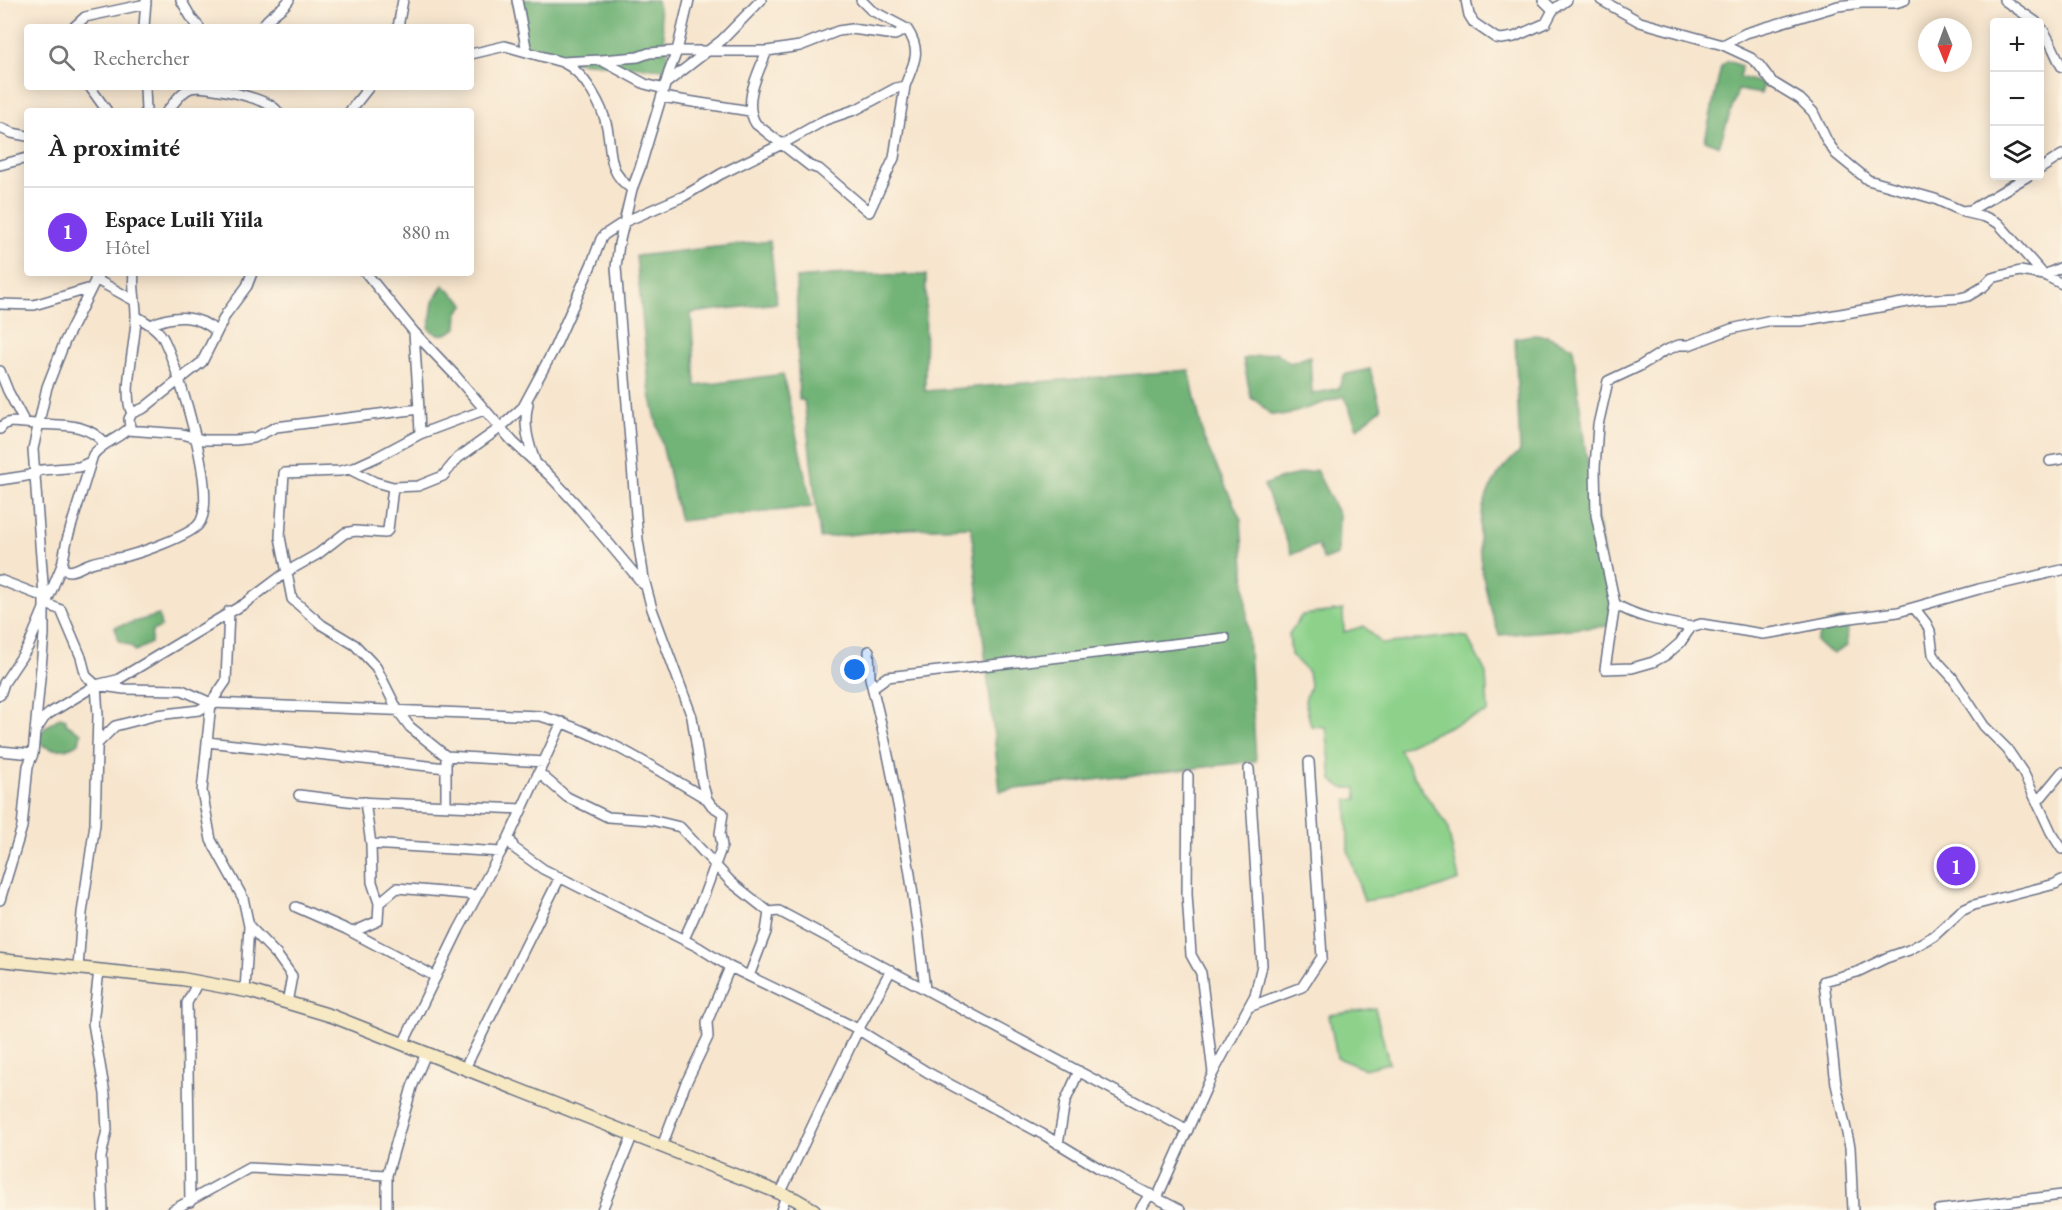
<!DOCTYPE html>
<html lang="fr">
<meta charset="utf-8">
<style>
:root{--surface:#fff;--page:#f2f2f2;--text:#222;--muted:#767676;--line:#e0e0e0;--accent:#7c3aed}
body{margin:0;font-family:"EB Garamond",serif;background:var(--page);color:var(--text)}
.controls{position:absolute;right:18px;top:18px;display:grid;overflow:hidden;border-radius:6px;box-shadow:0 3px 15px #0003}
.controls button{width:54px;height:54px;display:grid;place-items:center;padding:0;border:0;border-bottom:2px solid var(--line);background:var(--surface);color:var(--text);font:30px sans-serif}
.compass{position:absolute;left:1918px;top:18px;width:54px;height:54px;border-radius:50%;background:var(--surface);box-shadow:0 3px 15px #0003;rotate:179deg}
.you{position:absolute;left:855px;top:670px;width:21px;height:21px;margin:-15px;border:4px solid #fff;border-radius:50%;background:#1a73e8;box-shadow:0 0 0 9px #1a73e833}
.badge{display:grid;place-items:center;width:39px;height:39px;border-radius:50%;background:var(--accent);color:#fff;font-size:20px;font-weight:700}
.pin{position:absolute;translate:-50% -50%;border:3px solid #fff;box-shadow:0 2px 6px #0006}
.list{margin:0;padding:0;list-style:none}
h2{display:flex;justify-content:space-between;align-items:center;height:78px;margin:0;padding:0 24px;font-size:26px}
h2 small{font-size:20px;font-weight:400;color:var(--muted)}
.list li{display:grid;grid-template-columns:39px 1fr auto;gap:18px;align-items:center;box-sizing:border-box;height:90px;padding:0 24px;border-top:2px solid var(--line)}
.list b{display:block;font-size:22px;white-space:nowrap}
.list p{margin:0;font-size:20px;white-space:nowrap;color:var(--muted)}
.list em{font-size:20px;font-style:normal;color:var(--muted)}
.icon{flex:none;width:33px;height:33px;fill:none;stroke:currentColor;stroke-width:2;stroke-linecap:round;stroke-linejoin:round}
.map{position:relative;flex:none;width:2062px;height:1210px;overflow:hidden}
.search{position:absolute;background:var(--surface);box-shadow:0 3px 15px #0003;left:24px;top:24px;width:450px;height:66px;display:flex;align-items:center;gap:15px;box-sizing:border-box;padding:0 21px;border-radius:6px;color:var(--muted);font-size:22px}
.panel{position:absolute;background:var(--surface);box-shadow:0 3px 15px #0003;left:24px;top:108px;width:450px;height:168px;border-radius:6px}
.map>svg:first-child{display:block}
.green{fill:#8dd18b;stroke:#548074;stroke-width:1.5}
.forest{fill:#72b377;stroke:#46716a;stroke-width:1.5}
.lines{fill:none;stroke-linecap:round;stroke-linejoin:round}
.street-casing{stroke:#686f85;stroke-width:12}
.secondary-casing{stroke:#686f85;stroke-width:15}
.street{stroke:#fff;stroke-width:9}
.secondary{stroke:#f6e9c3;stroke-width:12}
</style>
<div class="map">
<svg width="2062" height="1210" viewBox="0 0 2062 1210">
<rect width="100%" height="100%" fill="#fcf5e5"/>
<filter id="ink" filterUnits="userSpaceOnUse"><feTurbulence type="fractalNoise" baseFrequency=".0167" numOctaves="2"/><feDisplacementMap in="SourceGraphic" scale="12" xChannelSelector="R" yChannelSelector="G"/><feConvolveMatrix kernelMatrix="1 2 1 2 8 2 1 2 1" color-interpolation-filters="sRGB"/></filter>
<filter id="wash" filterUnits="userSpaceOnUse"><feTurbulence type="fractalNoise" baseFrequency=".008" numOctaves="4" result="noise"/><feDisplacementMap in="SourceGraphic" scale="24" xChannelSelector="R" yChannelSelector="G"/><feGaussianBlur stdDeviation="1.35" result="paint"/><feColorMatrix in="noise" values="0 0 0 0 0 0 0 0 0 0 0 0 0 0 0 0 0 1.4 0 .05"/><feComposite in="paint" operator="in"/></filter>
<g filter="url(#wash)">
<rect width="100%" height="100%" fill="#f7e5cd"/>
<path class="green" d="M1343,610L1344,632L1364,626L1382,644L1452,636L1467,637L1486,673L1488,712L1448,727L1399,749L1422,790L1447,825L1459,880L1426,892L1364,901L1348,850L1347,800L1357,799L1356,788H1343L1332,780L1326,727L1311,726L1305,701L1310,685L1308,672L1291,655L1289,634L1302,615Z
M1375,1008L1389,1063L1364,1069L1337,1058L1329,1015Z"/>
<path class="forest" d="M513,0H657L668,54L665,69L563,61L525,50Z
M1728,61L1741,66L1740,77L1764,84L1761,94L1738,90L1719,146L1705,140L1721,67Z
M770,241L777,303L691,313L696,386L783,374L812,507L680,521L650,394L636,256Z
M844,274L926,275L925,391L1189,370L1204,439L1241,520L1256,761L1000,791L971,527L904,529L820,538L804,400H799L796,278Z
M443,285L465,304L458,312L457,328C446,335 440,338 429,329L433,302Z
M1532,335L1547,336L1573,347L1585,447L1612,606L1609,626L1499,635C1478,573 1460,499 1520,452L1515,338Z
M1276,352L1290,363L1310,356L1312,394L1339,388L1343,375L1370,369L1381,409L1357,428L1344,396L1287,415L1270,414L1258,402L1251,398L1243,359Z
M1316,470L1339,515L1338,555L1323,560L1318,545L1292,554L1264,485L1282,478Z
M159,615L161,627L152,631L151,643L135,651L131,646L119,641L115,627Z
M1843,618L1848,625L1847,646L1834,654L1824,649L1816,641L1825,625Z
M60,717L66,719V724L81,733L79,743C65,751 53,752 39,743C37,729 50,725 60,717Z"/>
</g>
<g filter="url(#ink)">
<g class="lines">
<g class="street-casing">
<path id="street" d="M181,0L192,19L199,27
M517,0L527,52
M1466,0L1469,15L1474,23L1496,38L1501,39L1514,37L1546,23L1553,10L1567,0
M1543,0L1553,10
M1601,0L1640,22L1723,45L1746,33L1838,6L1862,3H1895L1905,0
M2004,0L2036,22
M2040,26C2050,38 2054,53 2062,67
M74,27L85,17L146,4
M144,27L146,0
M262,27C268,15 282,11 289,0
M398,27L403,0
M1723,45L1751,58L1759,65L1772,82L1800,99L1813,112L1827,141L1836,154L1868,180L1935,199L1962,211L1971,210L2028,176
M767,51C758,73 742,103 756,124L810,166L819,169L869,212L894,158L905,86
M471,54L505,46L562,62L601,60L645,84L664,89
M601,60L638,57L649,53L677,51H767L800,46L838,31L852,29L895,35L907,29
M564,63C584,72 603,107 607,127C612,152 607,173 632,189
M665,84L722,40L761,0
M90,87L107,111
M145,87L146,111
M662,97L750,111
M167,111C174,104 181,91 191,88C205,84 271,99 277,111
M350,111L369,87
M0,128L12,133L27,136
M0,165L27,158
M2040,169L2062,155
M1964,212L1985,217L1998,223L2044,275L2062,267
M366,273L414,332L454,374L513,442L550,476L575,503L643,584
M95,279L135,301
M2062,284L2044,275L2020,271L1992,278L1983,287L1968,296L1960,298L1919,300L1801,321H1767L1731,329L1689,345H1679L1664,351L1640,366L1608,381L1598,425L1595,468L1596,515L1615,604L1605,669L1632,668L1653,662L1666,655L1680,643L1691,627L1701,624L1763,634L1777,632L1843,619L1898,612L1979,589L2062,570
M0,304L34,305L91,288
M151,325C173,314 198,314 217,332
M0,371L8,391L25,423C54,427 85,419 105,444
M528,404C523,424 528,442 535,461
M419,409L420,434
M132,413C121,394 137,339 136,315C136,301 132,287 134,273
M0,429C6,420 15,422 25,423
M127,430L182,434L204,440H236L254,438L276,427L419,409L414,332
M2050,461L2062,459
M349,469L375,482L393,487
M0,480L26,476L42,470L79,467L90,462
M62,565L65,570L70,571C78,570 84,565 91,563C103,559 116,559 127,556C143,552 188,536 198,525C221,501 178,369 164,340C159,329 146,322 136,316
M0,580L44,597
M44,603L61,610L81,657L86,676L96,685L124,689L182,690L211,703L540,716C600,732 654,768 707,799
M1615,604C1638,618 1665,622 1691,627
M1915,609L1926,623L1930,631L1933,654L1938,662L1952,677L1984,726L2007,749L2024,774L2051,832L2062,849
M229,611L226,681L211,703L202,791L211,840L243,898L249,926L277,955L292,976L287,1003
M869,651L870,678C896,780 914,884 925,989
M873,687L887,677L1225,638
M0,695L4,683L28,647L62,565L67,540L93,455C103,442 119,439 130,427L129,419L132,413L144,408L202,362L226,314L247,286L252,273
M35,732L44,718L50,713L96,685L117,680L244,604L288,571L318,554L345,533L355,531L385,533L388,530L393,487L418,486L443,476L458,458L500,428L523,407L554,349L592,263L601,239L604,235L624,222L684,196L721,174L782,144L825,120L857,109L896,88L905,86C913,63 923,53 907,29L871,10L861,0
M207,742L446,768
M97,744L115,726L157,715L199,710L211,703
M0,751L33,754
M446,756L544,762
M539,773L567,797L608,817L651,820L680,827L731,882L769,912L766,932L749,976
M299,795L355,802L522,809
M2038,801L2062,772
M365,802L371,844L372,882L379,903
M446,805V756L410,727L398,711L376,667L355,645L322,625L292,599L280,537L284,473L340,471L353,468L377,457L420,434L484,410
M509,837L514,848L543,869L698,947L730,967L852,1026L927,1072L1046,1136L1102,1170L1180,1210
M371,844L501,852
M0,900L22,827L28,766L33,754L44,635V597L33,449L47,387L65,341L99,273
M296,907L346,929L436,977
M769,912L779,911L1188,1130
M353,932L378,921L379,903L397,888L477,895
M684,939L704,895L722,846L720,834L723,813L712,806L707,799L702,782L692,717L652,609L644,579L638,540L616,267L619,244L632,189L640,168L669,72L677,51L689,0
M78,968L82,913L95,824L98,715L96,685
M99,970L93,1023L105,1094L107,1130L101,1157L103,1210
M245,991L249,926
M1249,1007L1302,987L1322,957L1309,762
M403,1044L459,929L509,837L562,722
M465,1068L560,877
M1213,1073L1255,995L1262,965L1249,769
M1058,1144L1065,1102L1079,1071
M662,1146L685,1085L708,1037L707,1022L730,967
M780,1194L858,1030L891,970
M1157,1198L1213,1073L1201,973L1191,955L1187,894L1188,776
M190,1202L187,1003L198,982
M173,1210L249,1168L387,1175L412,1087L426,1053
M387,1210V1175
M602,1210L633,1134
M781,1210L786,1196
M1140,1210L1150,1194
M1853,1210L1850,1147L1836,1084L1824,981L1857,972L1886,958L1909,950L1934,936L1961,911L1974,905L2055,884L2062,880
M1939,1210L2062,1195"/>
</g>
<g class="secondary-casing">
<path id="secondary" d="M0,960L182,979L252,992L332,1016L795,1199L814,1210"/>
</g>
<use href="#street" class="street"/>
<use href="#secondary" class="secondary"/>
</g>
</g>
</svg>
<div class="controls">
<button>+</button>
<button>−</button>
<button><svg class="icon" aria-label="layers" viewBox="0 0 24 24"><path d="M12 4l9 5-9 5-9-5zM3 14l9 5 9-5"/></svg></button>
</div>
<svg class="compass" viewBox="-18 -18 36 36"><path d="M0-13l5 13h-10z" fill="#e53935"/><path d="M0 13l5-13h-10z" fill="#767676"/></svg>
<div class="you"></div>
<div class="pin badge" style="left:1956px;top:866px">1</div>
<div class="search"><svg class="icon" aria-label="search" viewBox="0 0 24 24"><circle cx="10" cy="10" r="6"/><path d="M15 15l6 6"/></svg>Rechercher</div>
<section class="panel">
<h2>À proximité<small></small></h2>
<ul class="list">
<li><span class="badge">1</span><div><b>Espace Luili Yiila</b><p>Hôtel</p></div><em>880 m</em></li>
</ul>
</section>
</div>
